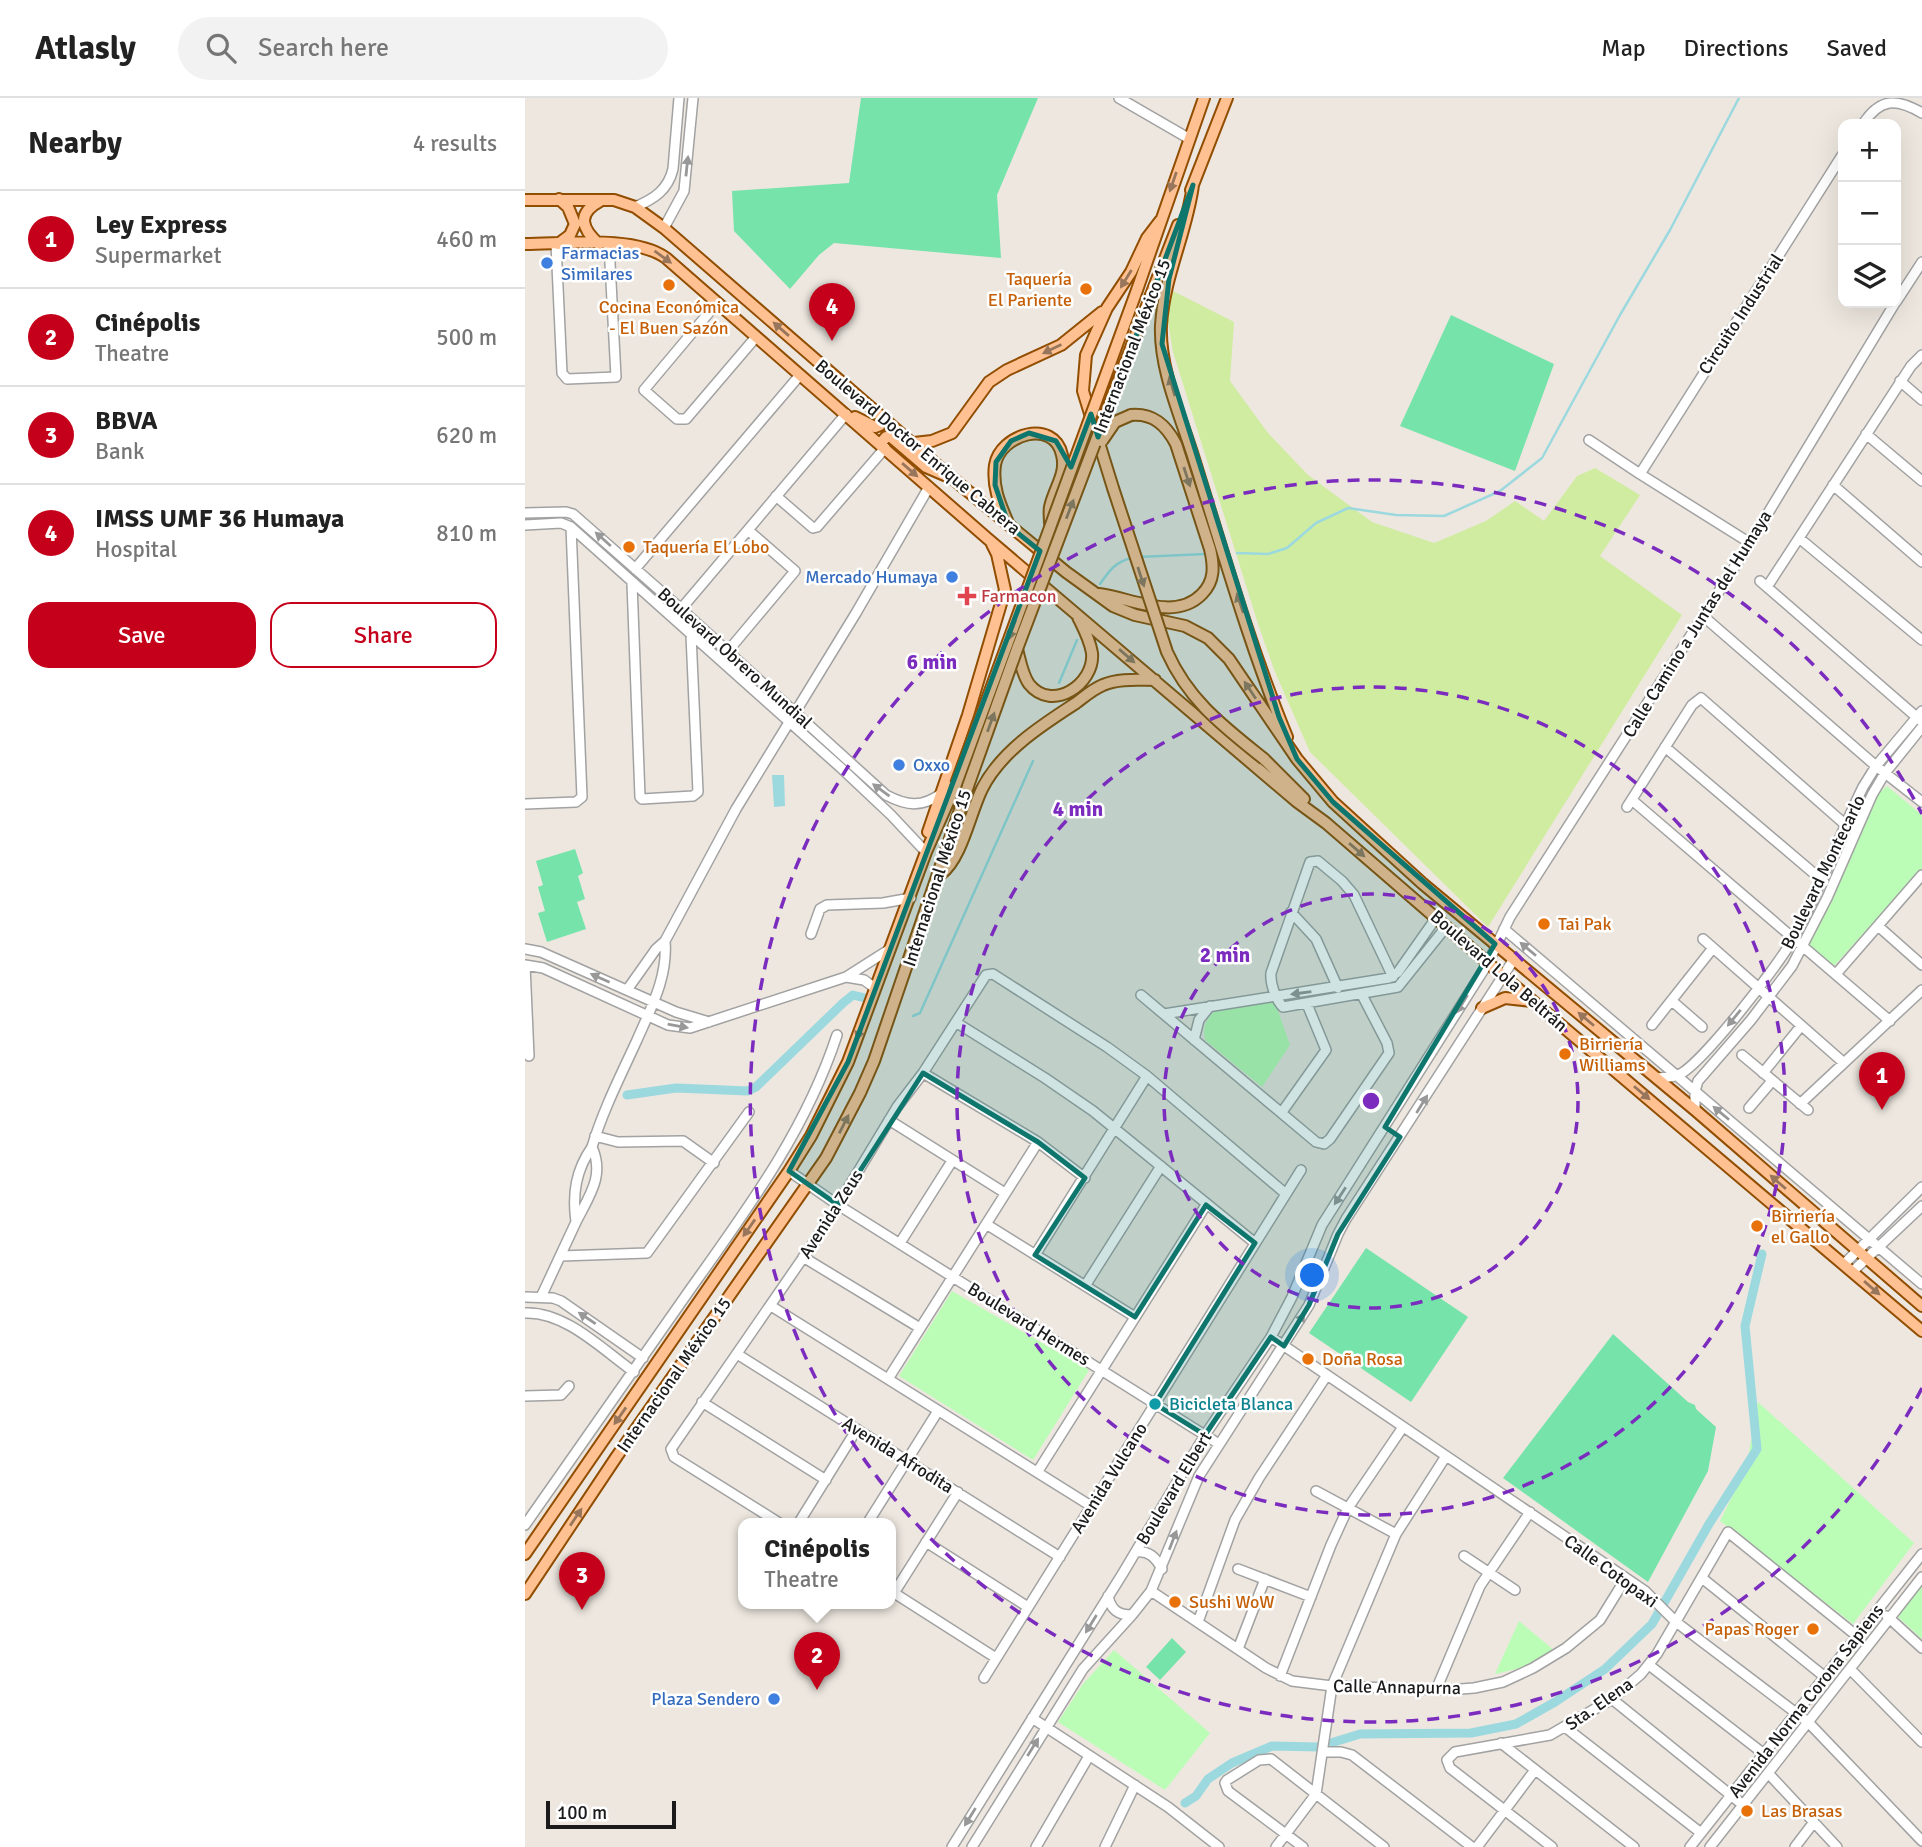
<!DOCTYPE html>
<meta charset="utf-8">
<style>
:root{--surface:#fff;--page:#f2f2f2;--text:#222;--muted:#767676;--line:#e0e0e0;--accent:#c5001b}
body{margin:0;font-family:Signika,sans-serif;background:var(--page);color:var(--text)}
.controls{position:absolute;right:21px;top:21px;display:grid;overflow:hidden;border-radius:14px;box-shadow:0 7px 28px #0002}
.controls button{width:63px;height:63px;display:grid;place-items:center;padding:0;border:0;border-bottom:2px solid var(--line);background:var(--surface);color:var(--text);font:35px sans-serif}
.scale{position:absolute;left:21px;bottom:18px;width:130px;box-sizing:border-box;padding-left:7px;border:4px solid #1b1b1b;border-top:0;font-size:19px;line-height:24px;white-space:nowrap;color:#1b1b1b;-webkit-text-stroke:5px #fff;paint-order:stroke}
.you{position:absolute;left:788px;top:1178px;width:24px;height:24px;margin:-18px;border:5px solid #fff;border-radius:50%;background:#1a73e8;box-shadow:0 0 0 10px #1a73e833}
.badge{display:grid;place-items:center;width:46px;height:46px;border-radius:50%;background:var(--accent);color:#fff;font-size:23px;font-weight:700}
.pin{position:absolute;translate:-50% -58px;filter:drop-shadow(0 2px 4px #0008)}
.pin::after{content:'';position:absolute;top:37px;width:24px;height:21px;background:inherit;clip-path:polygon(0 0,100% 0,50% 100%)}
.popup{position:absolute;left:213px;top:1420px;width:158px;height:91px;box-sizing:border-box;display:grid;place-content:center;border-radius:14px;background:var(--surface);filter:drop-shadow(0 2px 5px #0005);font-size:23px;white-space:nowrap;color:var(--muted)}
.popup b{font-size:26px;color:var(--text)}
.popup::after{content:'';position:absolute;left:50%;top:100%;margin-left:-14px;border:14px solid transparent;border-top-color:var(--surface)}
.list{margin:0;padding:0;list-style:none}
h2{display:flex;justify-content:space-between;align-items:center;height:91px;margin:0;padding:0 28px;font-size:30px}
h2 small{font-size:23px;font-weight:400;color:var(--muted)}
.list li{display:grid;grid-template-columns:46px 1fr auto;gap:21px;align-items:center;box-sizing:border-box;height:98px;padding:0 28px;border-top:2px solid var(--line)}
.list b{display:block;font-size:26px;white-space:nowrap}
.list p{margin:0;font-size:23px;white-space:nowrap;color:var(--muted)}
.list em{font-size:23px;font-style:normal;color:var(--muted)}
.actions{display:flex;gap:14px;padding:21px 28px}
.actions a{flex:1;padding:16px 0;border:2px solid var(--accent);border-radius:21px;text-align:center;font-size:24px;color:var(--accent)}
.actions .main{background:var(--accent);color:#fff}
.icon{flex:none;width:38px;height:38px;fill:none;stroke:currentColor;stroke-width:2;stroke-linecap:round;stroke-linejoin:round}
.map{position:relative;flex:none;width:1397px;height:1749px;overflow:hidden}
header{display:flex;align-items:center;gap:42px;box-sizing:border-box;height:98px;padding:0 35px;background:var(--surface);border-bottom:2px solid var(--line)}
header strong{font-size:33px}
nav{display:flex;gap:38px;margin-inline-start:auto;font-size:24px}
.search{width:490px;height:63px;background:var(--page);display:flex;align-items:center;gap:18px;box-sizing:border-box;padding:0 24px;border-radius:38px;color:var(--muted);font-size:26px}
main{display:flex}
aside{flex:1;background:var(--surface)}
.map>svg:first-child{display:block}
.grass{fill:#d0eca0}
.park{fill:#bbfdb7}
.pitch{fill:#76e3aa}
.water{fill:#9cd9df}
.lines{fill:none;stroke-linecap:round;stroke-linejoin:round}
.stream{stroke:#9cd9df;stroke-width:2.5}
.canal{stroke:#9cd9df;stroke-width:9}
.minor-casing{stroke:#a2a2a2;stroke-width:12}
.major-casing{stroke:#914d00;stroke-width:14}
.minor{stroke:#fff;stroke-width:9}
.major{stroke:#ffc192;stroke-width:10}
.major-bridge-casing{stroke:#914d00;stroke-width:14;stroke-linecap:butt}
.major-bridge{stroke:#ffc192;stroke-width:10}
.oneway{fill:#989898}
.oneway2{fill:#98765c}
.marked{fill:#0f766e;fill-opacity:0.2;stroke:#0f766e;stroke-width:5;stroke-linejoin:round}
.ring{fill:none;stroke:#7b2cbf;stroke-width:3.5;stroke-dasharray:12 9}
.shop-dot{fill:#3f7fe0;stroke:#fff;stroke-width:2.5}
.food-dot{fill:#e8710a;stroke:#fff;stroke-width:2.5}
.health-dot{fill:#e0444e;stroke:#fff;stroke-width:2.5}
.culture-dot{fill:#0f9aa8;stroke:#fff;stroke-width:2.5}
.labels{text-anchor:middle;dominant-baseline:central;stroke-width:5;stroke-linejoin:round;paint-order:stroke}
.shop-label{font-size:18px;fill:#366cbe;stroke:#fff;text-anchor:start}
.food-label{font-size:18px;fill:#c56008;stroke:#fff;text-anchor:start}
.street-label{font-size:18px;fill:#1b1b1b;stroke:#fff}
.health-label{font-size:18px;fill:#be3a42;stroke:#fff;text-anchor:start}
.culture-label{font-size:18px;fill:#0d838f;stroke:#fff;text-anchor:start}
.centre{fill:#7b2cbf;stroke:#fff;stroke-width:3.5}
.ring-label{font-size:21px;text-anchor:middle;font-weight:bold;fill:#7b2cbf;stroke:#fff;stroke-width:5;stroke-linejoin:round;paint-order:stroke}
</style>
<header>
<strong>Atlasly</strong>
<div class="search"><svg class="icon" aria-label="search" viewBox="0 0 24 24"><circle cx="10" cy="10" r="6"/><path d="M15 15l6 6"/></svg>Search here</div>
<nav><a>Map</a><a>Directions</a><a>Saved</a></nav>
</header>
<main>
<aside>
<h2>Nearby<small>4 results</small></h2>
<ul class="list">
<li><span class="badge">1</span><div><b>Ley Express</b><p>Supermarket</p></div><em>460 m</em></li>
<li><span class="badge">2</span><div><b>Cinépolis</b><p>Theatre</p></div><em>500 m</em></li>
<li><span class="badge">3</span><div><b>BBVA</b><p>Bank</p></div><em>620 m</em></li>
<li><span class="badge">4</span><div><b>IMSS UMF 36 Humaya</b><p>Hospital</p></div><em>810 m</em></li>
</ul>
<div class="actions"><a class="main">Save</a><a>Share</a></div>
</aside>
<div class="map">
<svg width="1397" height="1749" viewBox="0 0 1397 1749">
<rect width="100%" height="100%" fill="#ede7df"/>
<path class="grass" d="M648,193L709,224L705,283L743,335L783,377L847,424L909,445L961,423L990,403L1019,423L1052,378L1070,370L1115,397L1075,458L1157,517L963,829L785,654L750,574L734,529L648,254L642,218Z"/>
<path class="park" d="M1362,688L1397,717V771L1308,869L1284,846L1354,695Z
M749,901L765,947L737,989L681,943C676,931 681,922 689,913Z
M427,1193L564,1272L508,1362L374,1278Z
M1233,1304L1389,1445L1328,1526L1195,1423L1221,1371Z
M1397,1487V1541L1372,1518Z
M994,1523L1030,1553L1000,1569L970,1576Z
M589,1552L685,1635L640,1692L533,1624L558,1586Z"/>
<path class="pitch" d="M336,0H513L472,97L476,160L309,145L294,157L265,191L209,133L207,93L324,85Z
M926,217L1029,266L990,373L875,328Z
M50,751L58,775L53,778L60,801L52,804L61,831L22,844L13,815L20,813L13,789L18,787L11,763Z
M841,1150L943,1219L886,1304L784,1235Z
M1088,1236L1163,1304L1170,1307L1171,1311L1191,1329L1183,1373L1123,1484L978,1380Z
M647,1540L661,1554L635,1582L621,1569Z"/>
<path class="water" d="M247,677H259L260,708L249,709Z"/>
<g class="lines">
<path class="stream" d="M712,455L743,456L762,450L791,425L823,410L871,417L919,418L975,393L1017,360L1095,217L1145,132L1214,0
M613,459L680,456
M575,486C584,473 591,463 607,460
M534,585L552,542
M388,918L395,915L508,663"/>
<path class="canal" d="M102,997L151,990L223,993L231,989L318,905L328,897L344,901
M660,1705L671,1698L683,1681L707,1665L747,1648L793,1649L835,1636L946,1635L991,1626L1030,1604L1080,1571L1127,1526L1184,1426L1232,1351L1220,1228L1237,1156"/>
<g class="minor-casing">
<path id="minor" d="M594,0L663,40
M1338,26C1355,0 1371,0 1397,15
M110,109C129,101 143,92 148,71L154,0
M139,130L159,93L168,0
M31,146L37,275L42,281L91,279L84,146
M1371,204L1397,164
M192,205L119,292L152,321H161L231,239
M1375,283L1397,302
M1341,336L1397,383
M1064,342L1115,376L1318,56
M1115,376L1225,445
M1308,387L1397,464
M251,398L288,430L292,429L360,350
M0,415L41,414L48,416L156,511L361,697C382,708 397,710 417,695
M0,427L36,425L46,429L315,669L366,717L397,750
M1274,440L1397,542
M110,471L275,277
M1235,483L1395,622
M107,485L115,699L117,701L168,698L173,694L166,537
M1242,489L1386,268L1397,257
M156,511L321,316
M1178,518L1351,668L1397,704
M203,553L270,473L224,433
M1140,649L1299,784
M1107,702L1365,923
M0,706L51,704L57,699L46,429
M1102,709L1167,607L1176,600L1323,729
M766,814L791,841L813,890
M1353,828L1397,867
M979,831L1397,1186
M286,836L295,811L302,807L358,805L386,800
M1178,841L1319,965
M0,851L16,854L151,914L184,924
M0,867L18,870L143,927L165,930L321,879L365,851
M0,867L4,958
M1311,876L1397,777
M321,879L339,882L350,890
M868,879L829,797L817,783L793,763L785,764L746,875C745,886 751,902 758,909L873,889L921,829
M102,892L131,851L140,843L211,711L331,515L404,389
M616,897L791,1044L799,1046L805,1041L864,955L862,945L837,897
M1147,903L1177,929
M639,916L864,880L873,874L911,820
M432,925L520,980L568,1013L730,1145
M1127,927L1188,850
M669,942L674,922L685,908
M1217,957L1283,1012
M398,975L513,1044L560,1080
M1238,975L1276,928
M1132,980C1138,979 1147,980 1153,977C1175,969 1257,863 1269,839C1295,791 1314,738 1338,689L1351,668L1397,613
M1275,1006L1397,892
M1224,1010L1247,983
M1170,1012V993L1173,983L1226,922L1267,868L1302,800L1347,697L1360,675L1397,629
M757,1014L801,952L782,906
M364,1022L480,1095
M70,1038L93,1044L158,1043L189,1065
M67,1049C78,1012 96,977 112,942C126,910 143,879 140,843
M67,1049C80,1078 64,1098 51,1124C47,1095 51,1072 67,1049Z
M264,1073L313,1107L694,1346
M461,1126L610,1219
M375,1145L427,1063
M510,1157L622,978
M36,1158L122,1155L224,1014
M278,1159L395,1230
M1319,1166L1397,1089
M1327,1174L1397,1108
M560,1188L636,1068
M0,1199L28,1200L36,1203L118,1260
M16,1199L51,1124
M246,1208L566,1408
M0,1215C40,1213 78,1252 109,1274
M746,1239L1120,1493L1151,1524L1283,1624L1397,1743
M212,1256L535,1459
M363,1281L513,1044
M0,1298L36,1297L44,1288
M177,1304L301,1382
M513,1373L681,1107
M791,1393L871,1436
M256,1426L149,1359L146,1351L302,1125L372,1009L398,975L461,877L468,876L582,949L622,978L761,1096
M273,1426L332,1331
M342,1426L413,1313
M0,1427C55,1349 109,1271 164,1193C223,1110 280,1034 312,937
M401,1444L503,1509
M611,1454C624,1452 631,1460 637,1471
M939,1458L990,1492
M713,1471L786,1499
M1177,1480L1300,1579
M366,1493L471,1560
M626,1493L741,1570L767,1583L807,1588L923,1592L949,1590L978,1584L1008,1570L1041,1550L1075,1522L1101,1480
M369,1495L433,1394
M583,1498C586,1512 593,1517 607,1517
M1362,1518L1397,1550
M673,1524L710,1422L734,1380L802,1277
M713,1551L740,1481
M1124,1567L1239,1656
M1325,1571L1397,1644
M755,1578L806,1447L823,1410L878,1329
M459,1580L776,1072
M911,1592L955,1488L1005,1414
M1087,1601L1218,1707
M507,1620L643,1709L694,1749
M1040,1629L1176,1735
M976,1645L1109,1749
M798,1654H816L827,1657L947,1749
M1243,1675L1312,1749
M427,1749L598,1475L680,1337L746,1239L767,1199L797,1127L963,865L985,819L1225,445L1370,205
M447,1749L558,1571L607,1517L626,1493L674,1378L784,1207L813,1136L821,1121L989,861
M511,1749L564,1658
M580,1749L610,1687
M751,1749L791,1696L807,1588L871,1436L921,1358
M778,1749L703,1693L700,1685L702,1682L734,1662L746,1661L859,1749
M952,1749L1010,1672
M1027,1749L925,1670L922,1662L930,1654L1025,1637L1087,1601L1116,1576L1132,1556L1203,1434L1332,1538
M1165,1749L1397,1456
M1185,1749L1397,1479
M1270,1749L1289,1724"/>
</g>
<g class="major-casing">
<path id="major" d="M668,87C662,134 639,178 636,227C634,271 656,319 669,361C698,454 725,549 762,639
M666,92L702,0
M0,102H89L110,109L139,130L427,380L541,474L588,508L610,517L660,528L683,540L704,561L772,661L808,704L898,786L1170,1012L1397,1208
M0,146C39,146 110,137 141,160L463,441L771,703L801,725L978,878L1397,1233
M33,146L45,137L50,126L43,109L34,101
M74,146C57,131 51,116 75,103
M612,192L679,0
M626,197L653,127
M330,319L350,329L355,327L358,319
M389,345L407,343L427,335L464,284L482,272L536,247L577,214
M355,346L361,339H366L401,369L424,379
M588,390L558,293L561,257L582,210L606,174L622,140L635,123
M483,425C475,406 467,389 470,367C475,336 529,320 537,357C542,376 529,390 525,409C524,414 525,420 525,425
M574,496C606,500 650,524 677,496C690,483 689,468 685,451L651,346C641,327 628,315 606,317
M492,551C495,562 497,576 504,586C527,615 570,586 567,555C565,542 559,531 553,519
M739,661L779,701
M403,734L443,617L480,492L472,456L467,446
M416,776C437,760 445,715 457,691C476,653 517,627 551,605C559,599 568,591 578,587C594,580 613,582 630,582
M957,910L980,900L1007,903
M0,1456L264,1073L286,1038L323,964L401,754L431,686
M0,1496L92,1358L301,1060L335,995L349,963L443,688"/>
</g>
<use href="#minor" class="minor"/>
<use href="#major" class="major"/>
<g class="major-bridge-casing">
<path id="major-bridge" d="M577,343L590,324L606,317
M588,390L642,554C664,603 698,628 739,661
M431,686L612,192
M443,688L492,551L626,197"/>
</g>
<use href="#major-bridge" class="major-bridge"/>
</g>
<defs><path id="oneway-solid" d="M-6-.8H1V-3.2L6.5 0L1 3.2V.8H-6Z" transform="scale(1.75)"/></defs>
<g class="oneway">
<use href="#oneway-solid" transform="translate(162 68) rotate(-84)"/>
<use href="#oneway-solid" transform="translate(78 441) rotate(-138)"/>
<use href="#oneway-solid" transform="translate(356 692) rotate(-144)"/>
<use href="#oneway-solid" transform="translate(1003 851) rotate(-140)"/>
<use href="#oneway-solid" transform="translate(75 880) rotate(-156)"/>
<use href="#oneway-solid" transform="translate(776 895) rotate(172)"/>
<use href="#oneway-solid" transform="translate(937 906) rotate(122)"/>
<use href="#oneway-solid" transform="translate(1209 920) rotate(129)"/>
<use href="#oneway-solid" transform="translate(153 928) rotate(10)"/>
<use href="#oneway-solid" transform="translate(897 1006) rotate(-58)"/>
<use href="#oneway-solid" transform="translate(1196 1015) rotate(-140)"/>
<use href="#oneway-solid" transform="translate(815 1098) rotate(123)"/>
<use href="#oneway-solid" transform="translate(62 1220) rotate(-146)"/>
<use href="#oneway-solid" transform="translate(774 1224) rotate(-59)"/>
<use href="#oneway-solid" transform="translate(648 1442) rotate(-69)"/>
<use href="#oneway-solid" transform="translate(566 1526) rotate(122)"/>
<use href="#oneway-solid" transform="translate(508 1649) rotate(-58)"/>
<use href="#oneway-solid" transform="translate(445 1719) rotate(122)"/>
</g>
<g class="oneway2">
<use href="#oneway-solid" transform="translate(648 84) rotate(109)"/>
<use href="#oneway-solid" transform="translate(138 159) rotate(36)"/>
<use href="#oneway-solid" transform="translate(601 181) rotate(122)"/>
<use href="#oneway-solid" transform="translate(256 231) rotate(-139)"/>
<use href="#oneway-solid" transform="translate(527 251) rotate(154)"/>
<use href="#oneway-solid" transform="translate(647 288) rotate(-106)"/>
<use href="#oneway-solid" transform="translate(385 372) rotate(41)"/>
<use href="#oneway-solid" transform="translate(662 379) rotate(72)"/>
<use href="#oneway-solid" transform="translate(545 411) rotate(-69)"/>
<use href="#oneway-solid" transform="translate(616 479) rotate(72)"/>
<use href="#oneway-solid" transform="translate(715 505) rotate(-109)"/>
<use href="#oneway-solid" transform="translate(487 532) rotate(110)"/>
<use href="#oneway-solid" transform="translate(602 558) rotate(41)"/>
<use href="#oneway-solid" transform="translate(725 592) rotate(-124)"/>
<use href="#oneway-solid" transform="translate(466 624) rotate(-70)"/>
<use href="#oneway-solid" transform="translate(832 752) rotate(41)"/>
<use href="#oneway-solid" transform="translate(1061 921) rotate(-140)"/>
<use href="#oneway-solid" transform="translate(335 932) rotate(110)"/>
<use href="#oneway-solid" transform="translate(1117 995) rotate(40)"/>
<use href="#oneway-solid" transform="translate(319 1026) rotate(-63)"/>
<use href="#oneway-solid" transform="translate(1253 1084) rotate(-139)"/>
<use href="#oneway-solid" transform="translate(224 1130) rotate(125)"/>
<use href="#oneway-solid" transform="translate(1347 1190) rotate(41)"/>
<use href="#oneway-solid" transform="translate(95 1318) rotate(125)"/>
<use href="#oneway-solid" transform="translate(51 1419) rotate(-56)"/>
</g>
<path class="marked" d="M668,87L644,181L637,246L754,619L772,661L808,704L970,846L860,1029L875,1039L813,1136L784,1207L759,1248L746,1239L680,1337L630,1306L730,1145L681,1107L610,1219L510,1157L560,1080L513,1044L398,975L313,1107L264,1073L323,964L515,453L484,428L470,387L471,364L486,343L504,335L531,343L546,369L566,316L573,339Z"/>
<g class="ring">
<circle cx="846" cy="1003" r="207"/>
<circle cx="846" cy="1003" r="414"/>
<path d="M1397 1290A621 621 0 1 1 1397 716"/>
</g>
<g class="shop-dot">
<circle cx="22" cy="165" r="7"/>
<circle cx="427" cy="479" r="7"/>
<circle cx="374" cy="667" r="7"/>
<circle cx="249" cy="1601" r="7"/>
</g>
<g class="food-dot">
<circle cx="144" cy="187" r="7"/>
<circle cx="561" cy="191" r="7"/>
<circle cx="104" cy="449" r="7"/>
<circle cx="1019" cy="826" r="7"/>
<circle cx="1040" cy="956" r="7"/>
<circle cx="1232" cy="1128" r="7"/>
<circle cx="783" cy="1261" r="7"/>
<circle cx="650" cy="1504" r="7"/>
<circle cx="1288" cy="1531" r="7"/>
<circle cx="1222" cy="1713" r="7"/>
</g>
<path class="health-dot" d="M438.5 487.5h7v7h7v7h-7v7h-7v-7h-7v-7h7z"/>
<circle class="culture-dot" cx="630" cy="1306" r="7"/>
<g class="labels">
<g class="shop-label">
<text x="36" y="155">Farmacias<tspan x="36" dy="21">Similares</tspan></text>
<text x="413" y="479" text-anchor="end">Mercado Humaya</text>
<text x="388" y="667">Oxxo</text>
<text x="235" y="1601" text-anchor="end">Plaza Sendero</text>
</g>
<g class="food-label">
<text x="547" y="181" text-anchor="end">Taquería<tspan x="547" dy="21">El Pariente</tspan></text>
<text x="144" y="209" text-anchor="middle">Cocina Económica<tspan x="144" dy="21">- El Buen Sazón</tspan></text>
<text x="118" y="449">Taquería El Lobo</text>
<text x="1033" y="826">Tai Pak</text>
<text x="1054" y="946">Birriería<tspan x="1054" dy="21">Williams</tspan></text>
<text x="1246" y="1118">Birriería<tspan x="1246" dy="21">el Gallo</tspan></text>
<text x="797" y="1261">Doña Rosa</text>
<text x="664" y="1504">Sushi WoW</text>
<text x="1274" y="1531" text-anchor="end">Papas Roger</text>
<text x="1236" y="1713">Las Brasas</text>
</g>
<g class="street-label">
<text transform="translate(1216 216) rotate(-57)">Circuito Industrial</text>
<text transform="translate(607 248) rotate(-69)">Internacional México 15</text>
<text transform="translate(393 349) rotate(40)">Boulevard Doctor Enrique Cabrera</text>
<text transform="translate(1172 526) rotate(-58)">Calle Camino a Juntas del Humaya</text>
<text transform="translate(210 560) rotate(42)">Boulevard Obrero Mundial</text>
<text transform="translate(1298 774) rotate(-64)">Boulevard Montecarlo</text>
<text transform="translate(412 780) rotate(-72)">Internacional México 15</text>
<text transform="translate(974 873) rotate(41)">Boulevard Lola Beltrán</text>
<text transform="translate(306 1116) rotate(-57)">Avenida Zeus</text>
<text transform="translate(504 1226) rotate(32)">Boulevard Hermes</text>
<text transform="translate(149 1277) rotate(-55)">Internacional México 15</text>
<text transform="translate(373 1357) rotate(32)">Avenida Afrodita</text>
<text transform="translate(584 1380) rotate(-58)">Avenida Vulcano</text>
<text transform="translate(649 1390) rotate(-59)">Boulevard Elbert</text>
<text transform="translate(1086 1473) rotate(36)">Calle Cotopaxi</text>
<text transform="translate(872 1589) rotate(1)">Calle Annapurna</text>
<text transform="translate(1281 1603) rotate(-52)">Avenida Norma Corona Sapiens</text>
<text transform="translate(1074 1606) rotate(-35)">Sta. Elena</text>
</g>
<g class="health-label">
<text x="456" y="498">Farmacon</text>
</g>
<g class="culture-label">
<text x="644" y="1306">Bicicleta Blanca</text>
</g>
</g>
<circle cx="846" cy="1003" r="10" class="centre"/>
<g class="ring-label">
<text x="407" y="571">6 min</text>
<text x="553" y="718">4 min</text>
<text x="700" y="864">2 min</text>
</g>
</svg>
<div class="controls">
<button>+</button>
<button>−</button>
<button><svg class="icon" aria-label="layers" viewBox="0 0 24 24"><path d="M12 4l9 5-9 5-9-5zM3 14l9 5 9-5"/></svg></button>
</div>
<div class="scale">100 m</div>
<div class="you"></div>
<div class="pin badge" style="left:1357px;top:1012px">1</div>
<div class="pin badge" style="left:292px;top:1592px">2</div>
<div class="popup"><b>Cinépolis</b>Theatre</div>
<div class="pin badge" style="left:57px;top:1512px">3</div>
<div class="pin badge" style="left:307px;top:243px">4</div>
</div>
</main>
